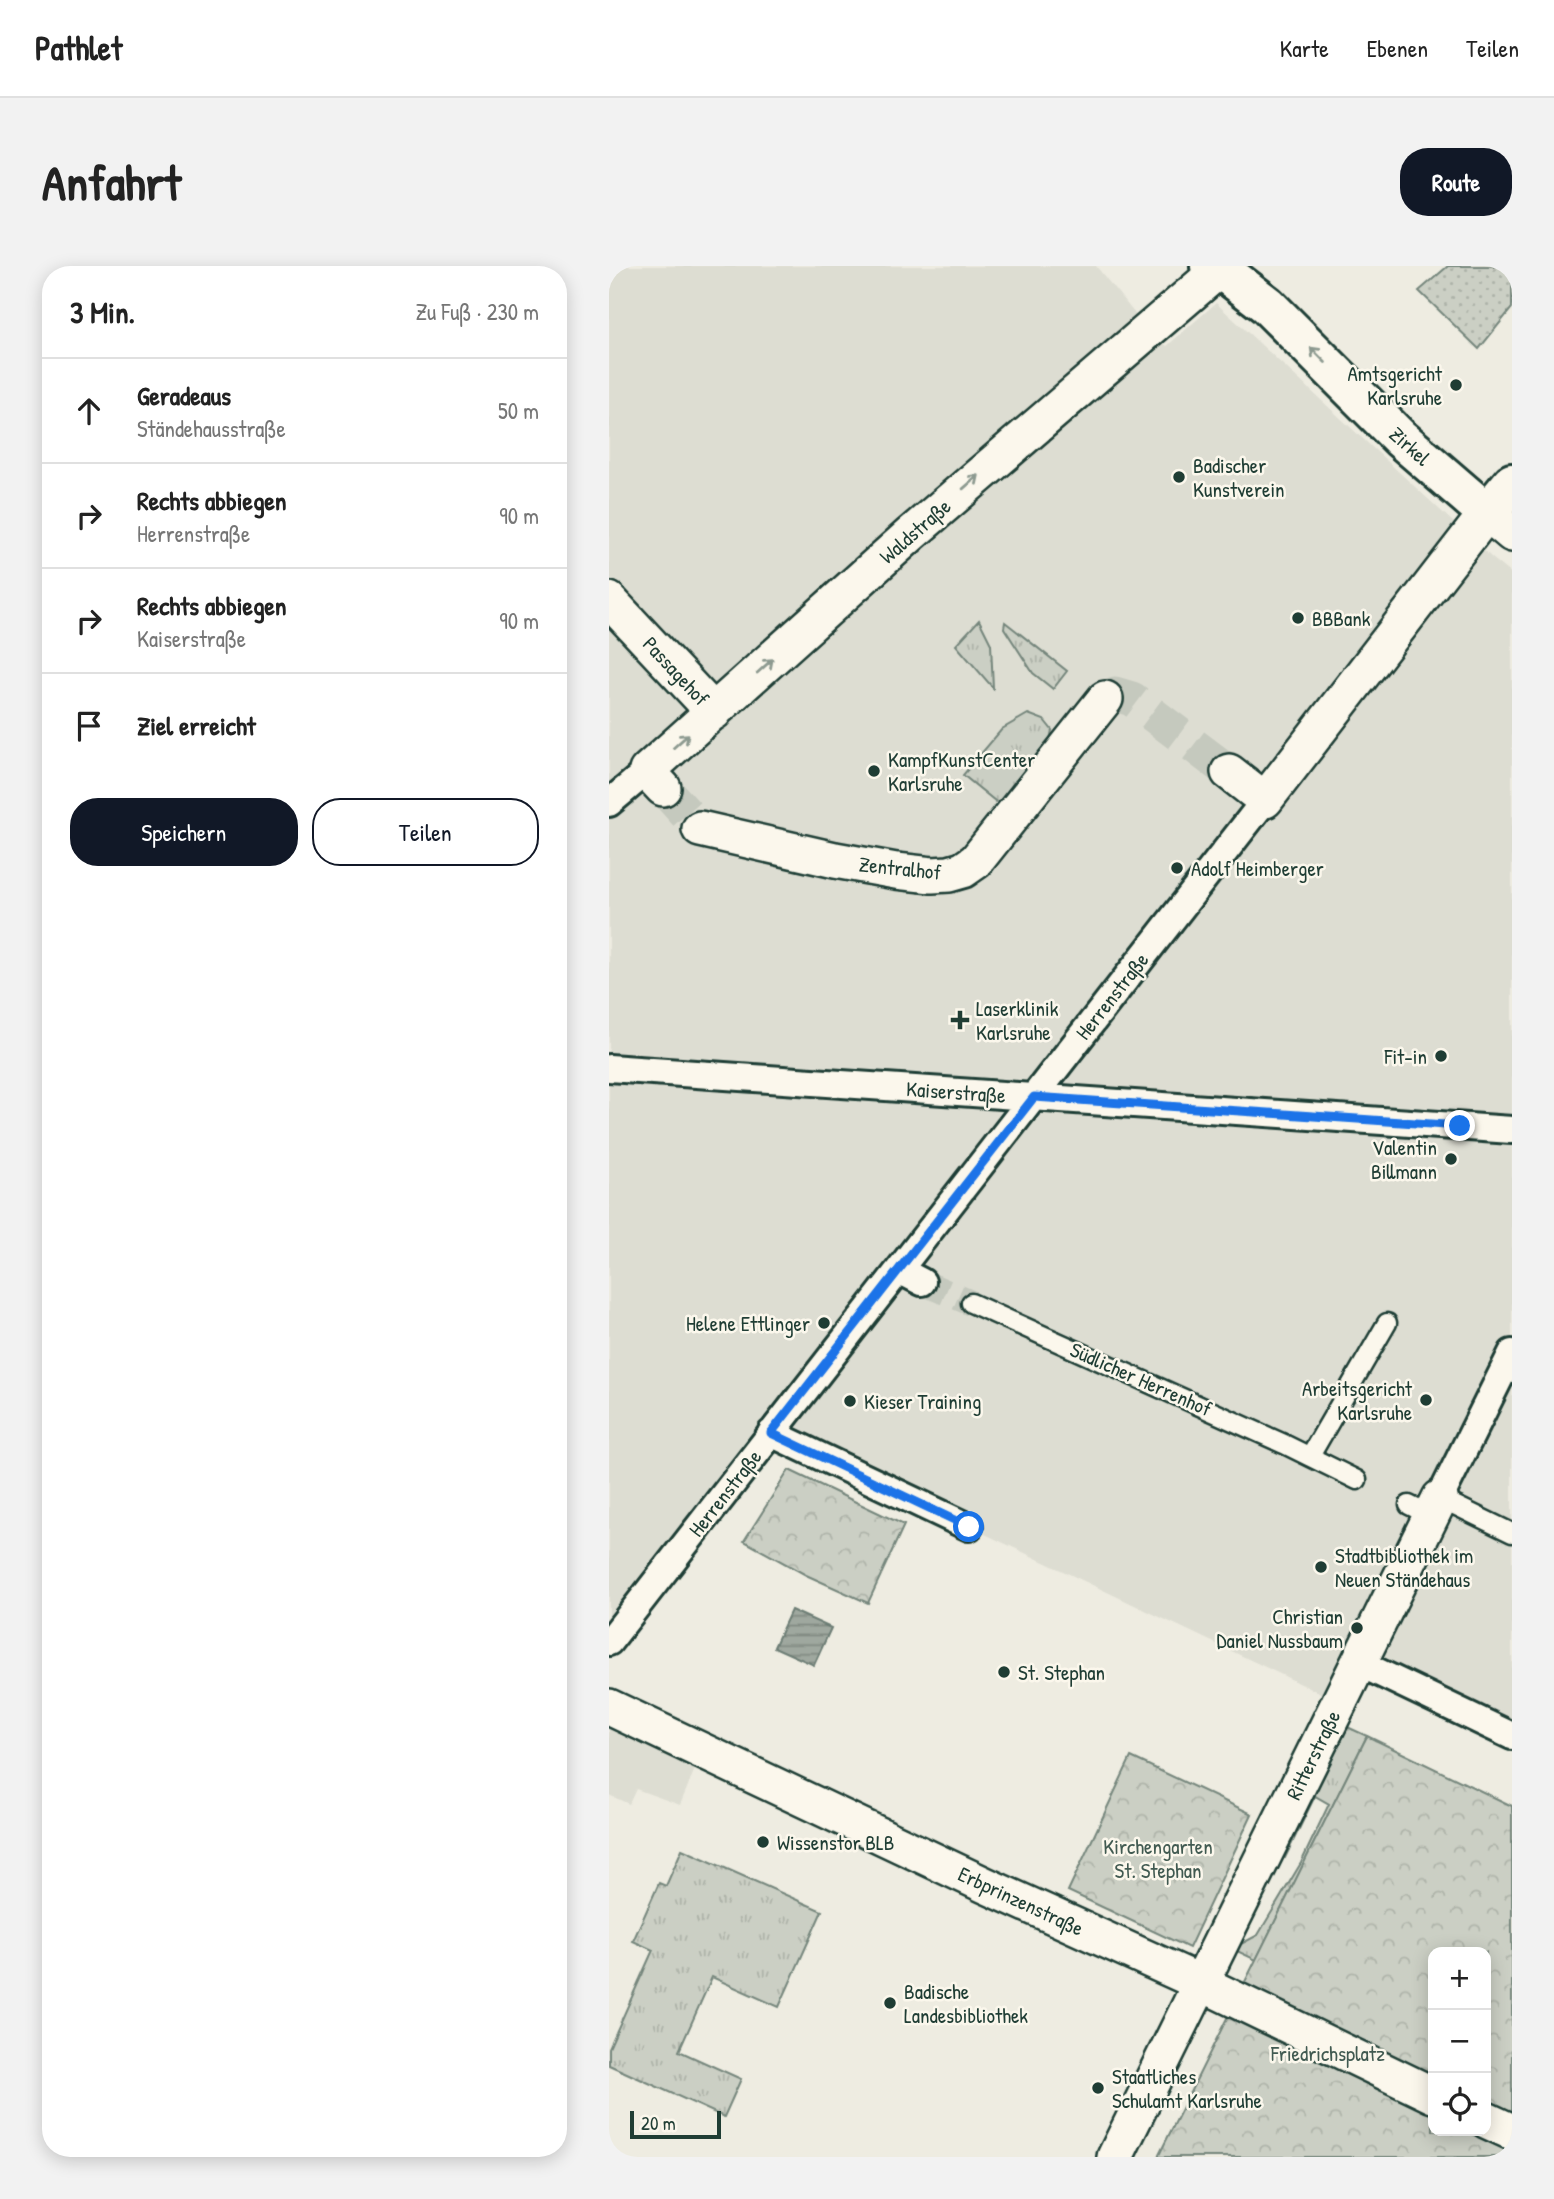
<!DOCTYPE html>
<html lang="de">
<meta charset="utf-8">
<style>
:root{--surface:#fff;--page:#f2f2f2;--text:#222;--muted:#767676;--line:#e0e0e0;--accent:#111827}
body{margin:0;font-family:"Patrick Hand",sans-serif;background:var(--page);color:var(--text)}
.controls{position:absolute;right:21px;bottom:21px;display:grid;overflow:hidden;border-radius:14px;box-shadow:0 4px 18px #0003}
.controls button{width:63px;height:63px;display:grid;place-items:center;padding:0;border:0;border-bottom:2px solid var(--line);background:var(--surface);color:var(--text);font:35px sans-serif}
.scale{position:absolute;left:21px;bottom:18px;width:91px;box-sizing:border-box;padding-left:7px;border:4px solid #1f3d34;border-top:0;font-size:19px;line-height:24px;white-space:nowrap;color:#1f3d34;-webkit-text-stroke:5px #fbf7ec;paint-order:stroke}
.stop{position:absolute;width:21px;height:21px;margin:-16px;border:5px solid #1a73e8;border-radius:50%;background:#fff}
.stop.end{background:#1a73e8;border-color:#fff;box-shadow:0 2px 7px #0008}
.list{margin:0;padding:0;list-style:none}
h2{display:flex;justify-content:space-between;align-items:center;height:91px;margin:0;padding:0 28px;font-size:30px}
h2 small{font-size:23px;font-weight:400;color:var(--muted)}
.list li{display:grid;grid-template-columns:46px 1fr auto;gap:21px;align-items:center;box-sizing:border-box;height:105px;padding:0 28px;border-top:2px solid var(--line)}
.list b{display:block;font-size:26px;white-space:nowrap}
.list p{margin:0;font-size:23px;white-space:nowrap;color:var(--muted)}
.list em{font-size:23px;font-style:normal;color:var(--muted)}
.actions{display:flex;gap:14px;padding:21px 28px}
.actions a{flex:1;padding:16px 0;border:2px solid var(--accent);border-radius:28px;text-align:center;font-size:24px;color:var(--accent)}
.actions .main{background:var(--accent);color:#fff}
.icon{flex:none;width:38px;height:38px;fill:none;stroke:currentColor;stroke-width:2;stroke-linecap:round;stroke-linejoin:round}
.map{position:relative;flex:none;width:903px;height:1891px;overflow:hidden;border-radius:28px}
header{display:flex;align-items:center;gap:42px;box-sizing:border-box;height:98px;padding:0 35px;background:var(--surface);border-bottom:2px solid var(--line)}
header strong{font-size:33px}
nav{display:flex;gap:38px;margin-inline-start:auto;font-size:24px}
.intro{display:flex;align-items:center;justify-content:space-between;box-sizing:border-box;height:168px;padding:0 42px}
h1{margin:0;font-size:49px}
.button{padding:18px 32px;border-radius:28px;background:var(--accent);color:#fff;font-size:24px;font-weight:700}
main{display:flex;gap:42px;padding:0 42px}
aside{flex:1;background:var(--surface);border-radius:28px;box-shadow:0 4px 18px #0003}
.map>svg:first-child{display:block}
.built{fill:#ddddd2}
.grass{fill:url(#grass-tufts);stroke:#75867c;stroke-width:2}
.park{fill:url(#park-crowns);stroke:#75867c;stroke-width:2;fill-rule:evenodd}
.garden{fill:url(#garden-dots);stroke:#75867c;stroke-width:2}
.water{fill:url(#water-rules);stroke:#6c7d74;stroke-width:2}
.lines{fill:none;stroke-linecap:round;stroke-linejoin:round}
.pedestrian-tunnel{stroke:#c5c9be;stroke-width:26;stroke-dasharray:26 13;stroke-linecap:butt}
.minor-tunnel{stroke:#c5c9be;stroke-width:35;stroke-dasharray:35 18;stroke-linecap:butt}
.service-casing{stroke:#1f3d34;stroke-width:23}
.pedestrian-casing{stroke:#1f3d34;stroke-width:32}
.minor-casing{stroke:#1f3d34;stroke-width:40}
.secondary-casing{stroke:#1f3d34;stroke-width:44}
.service{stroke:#fbf7ec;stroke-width:18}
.pedestrian{stroke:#fbf7ec;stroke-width:26}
.minor{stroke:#fbf7ec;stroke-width:35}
.secondary{stroke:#fbf7ec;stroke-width:38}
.oneway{stroke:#8d9a90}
.route{stroke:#1a73e8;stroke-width:9}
.poi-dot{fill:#1f3d34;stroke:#fbf7ec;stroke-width:2.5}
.labels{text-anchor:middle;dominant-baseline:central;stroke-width:5;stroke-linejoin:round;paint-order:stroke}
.poi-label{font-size:21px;fill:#1f3d34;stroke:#fbf7ec;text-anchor:start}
.street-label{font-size:21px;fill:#1f3d34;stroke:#fbf7ec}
.park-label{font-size:21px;fill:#415a51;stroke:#fbf7ec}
</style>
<header>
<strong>Pathlet</strong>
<nav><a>Karte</a><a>Ebenen</a><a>Teilen</a></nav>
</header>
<div class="intro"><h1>Anfahrt</h1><a class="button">Route</a></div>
<main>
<aside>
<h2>3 Min.<small>Zu Fuß · 230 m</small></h2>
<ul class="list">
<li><svg class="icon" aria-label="ahead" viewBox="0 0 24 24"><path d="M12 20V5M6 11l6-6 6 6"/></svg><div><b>Geradeaus</b><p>Ständehausstraße</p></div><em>50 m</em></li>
<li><svg class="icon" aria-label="right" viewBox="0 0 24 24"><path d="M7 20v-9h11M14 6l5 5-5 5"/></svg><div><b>Rechts abbiegen</b><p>Herrenstraße</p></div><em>90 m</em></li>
<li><svg class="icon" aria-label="right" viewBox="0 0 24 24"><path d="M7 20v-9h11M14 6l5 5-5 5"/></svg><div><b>Rechts abbiegen</b><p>Kaiserstraße</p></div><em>90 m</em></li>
<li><svg class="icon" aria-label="arrive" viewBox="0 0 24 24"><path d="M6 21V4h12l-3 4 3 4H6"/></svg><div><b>Ziel erreicht</b></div></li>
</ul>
<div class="actions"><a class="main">Speichern</a><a>Teilen</a></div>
</aside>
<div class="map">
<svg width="903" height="1891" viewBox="0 0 903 1891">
<defs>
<pattern id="grass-tufts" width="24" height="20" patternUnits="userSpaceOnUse" patternTransform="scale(1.75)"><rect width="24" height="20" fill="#cbcfc4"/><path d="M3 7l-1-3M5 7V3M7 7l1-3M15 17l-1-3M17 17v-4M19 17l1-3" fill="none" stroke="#aeb3a9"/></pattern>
<pattern id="park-crowns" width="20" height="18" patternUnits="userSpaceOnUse" patternTransform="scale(1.75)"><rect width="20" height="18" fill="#cbcfc4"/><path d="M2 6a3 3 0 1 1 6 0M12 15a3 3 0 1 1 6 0" fill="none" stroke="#aeb3a9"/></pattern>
<pattern id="garden-dots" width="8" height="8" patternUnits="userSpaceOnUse" patternTransform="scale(1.75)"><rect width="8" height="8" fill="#cbcfc4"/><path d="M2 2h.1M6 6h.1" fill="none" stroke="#aeb3a9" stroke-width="1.8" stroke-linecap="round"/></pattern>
<pattern id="water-rules" width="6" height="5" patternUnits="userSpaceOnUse" patternTransform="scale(1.75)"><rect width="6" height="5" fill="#9fa89f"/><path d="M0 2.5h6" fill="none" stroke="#818a82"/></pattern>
</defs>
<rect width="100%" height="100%" fill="#eeece1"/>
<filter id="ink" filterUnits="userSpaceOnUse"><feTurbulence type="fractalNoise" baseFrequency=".0143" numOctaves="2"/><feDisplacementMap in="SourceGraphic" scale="14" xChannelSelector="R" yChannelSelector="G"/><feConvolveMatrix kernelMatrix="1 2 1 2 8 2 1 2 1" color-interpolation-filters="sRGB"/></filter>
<g filter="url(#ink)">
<path class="built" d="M0,0H487L530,53L558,80L607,37L883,292L903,308V1470L750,1397L730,1436L163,1167L0,1376Z
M0,1441L93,1486L71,1539L27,1523L20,1538L0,1529Z"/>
<path class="grass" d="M370,354L382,378L384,422L347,379Z
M396,356L458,405L444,423L424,407L395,362Z
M419,448L435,454L443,464L440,479L391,539L354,509L393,463Z
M734,1459L758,1470L647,1694L628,1685L630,1679L649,1669L692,1597L720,1538L706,1530L676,1592L670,1589Z
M73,1583L213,1645L170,1741L103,1711L70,1785L132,1813L115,1851L0,1799V1782L44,1684L24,1675L50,1617L57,1620Z"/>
<path class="park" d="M180,1204L295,1259L259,1337L197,1309L135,1275Z
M758,1470L903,1540V1891H549ZM824,1686H877V1865H824Z
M522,1491L643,1548L580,1682L459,1625Z"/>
<path class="garden" d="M839,0H903V42L870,83L810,25Z"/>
<path class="water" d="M182,1344L222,1362L205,1399L165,1381Z"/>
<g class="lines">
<path class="pedestrian-tunnel" d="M313,1016L362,1037"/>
<path class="minor-tunnel" d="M496,433L506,428L523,433L620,506
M54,522L91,563"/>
<g class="service-casing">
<path id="service" d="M362,1037L675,1178L748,1214
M701,1190L778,1057
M831,1232L903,1267
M800,1239L822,1250"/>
</g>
<g class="pedestrian-casing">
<path id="pedestrian" d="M0,537L38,505
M0,802L903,864
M290,1004L313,1016
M162,1167L360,1261
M831,1232L903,1087
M0,1376L656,534
M750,1397L903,1470"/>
</g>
<g class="minor-casing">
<path id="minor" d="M0,334L105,446
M620,506L656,534L878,247L903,268
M54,522L38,505L302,268L611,3
M91,563L226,594L287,605L323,609L340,608L354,604L367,595L496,433
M0,1441L376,1619L592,1717L824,1829
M877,1854L903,1866
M506,1891L831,1232"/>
</g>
<g class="secondary-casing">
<path id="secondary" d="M601,0L611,3L658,39L791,172L878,247L903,217"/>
</g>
<use href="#service" class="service"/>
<use href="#pedestrian" class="pedestrian"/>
<use href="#minor" class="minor"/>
<use href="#secondary" class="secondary"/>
</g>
<defs><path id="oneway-shaft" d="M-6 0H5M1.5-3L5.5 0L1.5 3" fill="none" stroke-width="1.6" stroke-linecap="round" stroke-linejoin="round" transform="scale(1.75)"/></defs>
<g class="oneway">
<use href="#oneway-shaft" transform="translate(709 89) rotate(-135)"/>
<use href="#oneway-shaft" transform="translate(362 216) rotate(-41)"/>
<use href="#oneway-shaft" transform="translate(156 400) rotate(-42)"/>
<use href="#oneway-shaft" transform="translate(72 475) rotate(-42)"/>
</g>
</g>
<g class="lines" filter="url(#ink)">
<path class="route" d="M360,1261L162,1167L425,831L851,860"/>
</g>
<g class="poi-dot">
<circle cx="847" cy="119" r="7"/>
<circle cx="570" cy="211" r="7"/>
<circle cx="689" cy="352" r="7"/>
<circle cx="265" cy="505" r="7"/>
<circle cx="568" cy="602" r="7"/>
<path d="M347.5 743.5h7v7h7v7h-7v7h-7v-7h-7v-7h7z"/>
<circle cx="832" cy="790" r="7"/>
<circle cx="842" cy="893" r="7"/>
<circle cx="215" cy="1057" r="7"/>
<circle cx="817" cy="1134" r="7"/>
<circle cx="241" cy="1135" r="7"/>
<circle cx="712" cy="1301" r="7"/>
<circle cx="748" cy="1362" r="7"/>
<circle cx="395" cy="1406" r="7"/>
<circle cx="154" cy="1576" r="7"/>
<circle cx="281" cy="1737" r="7"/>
<circle cx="489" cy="1822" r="7"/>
</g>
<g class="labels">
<g class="poi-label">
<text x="833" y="107" text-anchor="end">Amtsgericht<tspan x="833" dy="24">Karlsruhe</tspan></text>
<text x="584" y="199">Badischer<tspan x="584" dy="24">Kunstverein</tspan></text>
<text x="703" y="352">BBBank</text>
<text x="279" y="493">KampfKunstCenter<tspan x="279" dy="24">Karlsruhe</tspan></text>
<text x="582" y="602">Adolf Heimberger</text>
<text x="367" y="742">Laserklinik<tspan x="367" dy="24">Karlsruhe</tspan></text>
<text x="818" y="790" text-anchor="end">Fit-in</text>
<text x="828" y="881" text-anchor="end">Valentin<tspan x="828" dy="24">Billmann</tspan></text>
<text x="201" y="1057" text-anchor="end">Helene Ettlinger</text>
<text x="803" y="1122" text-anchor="end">Arbeitsgericht<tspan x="803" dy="24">Karlsruhe</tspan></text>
<text x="255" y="1135">Kieser Training</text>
<text x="726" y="1289">Stadtbibliothek im<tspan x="726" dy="24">Neuen Ständehaus</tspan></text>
<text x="734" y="1350" text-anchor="end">Christian<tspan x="734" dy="24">Daniel Nussbaum</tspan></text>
<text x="409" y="1406">St. Stephan</text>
<text x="168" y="1576">Wissenstor BLB</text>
<text x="295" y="1725">Badische<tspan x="295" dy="24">Landesbibliothek</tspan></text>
<text x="503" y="1810">Staatliches<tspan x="503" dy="24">Schulamt Karlsruhe</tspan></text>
</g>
<g class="street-label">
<text transform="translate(801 180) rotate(42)">Zirkel</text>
<text transform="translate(306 265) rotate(-41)">Waldstraße</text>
<text transform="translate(67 405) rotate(47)">Passagehof</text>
<text transform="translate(291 602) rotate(6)">Zentralhof</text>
<text transform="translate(503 730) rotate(-52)">Herrenstraße</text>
<text transform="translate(347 826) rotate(4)">Kaiserstraße</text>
<text transform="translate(532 1113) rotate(24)">Südlicher Herrenhof</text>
<text transform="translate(116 1227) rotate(-52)">Herrenstraße</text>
<text transform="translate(704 1489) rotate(-64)">Ritterstraße</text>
<text transform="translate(412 1635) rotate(25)">Erbprinzenstraße</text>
</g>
<g class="park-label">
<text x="549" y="1580">Kirchengarten<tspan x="549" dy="24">St. Stephan</tspan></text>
<text x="719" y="1787">Friedrichsplatz</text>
</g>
</g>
</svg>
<div class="controls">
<button>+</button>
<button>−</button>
<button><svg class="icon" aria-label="locate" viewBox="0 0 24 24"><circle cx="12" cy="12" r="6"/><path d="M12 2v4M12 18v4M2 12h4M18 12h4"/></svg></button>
</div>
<div class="scale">20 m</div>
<div class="stop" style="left:360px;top:1261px"></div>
<div class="stop end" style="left:851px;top:860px"></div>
</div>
</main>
